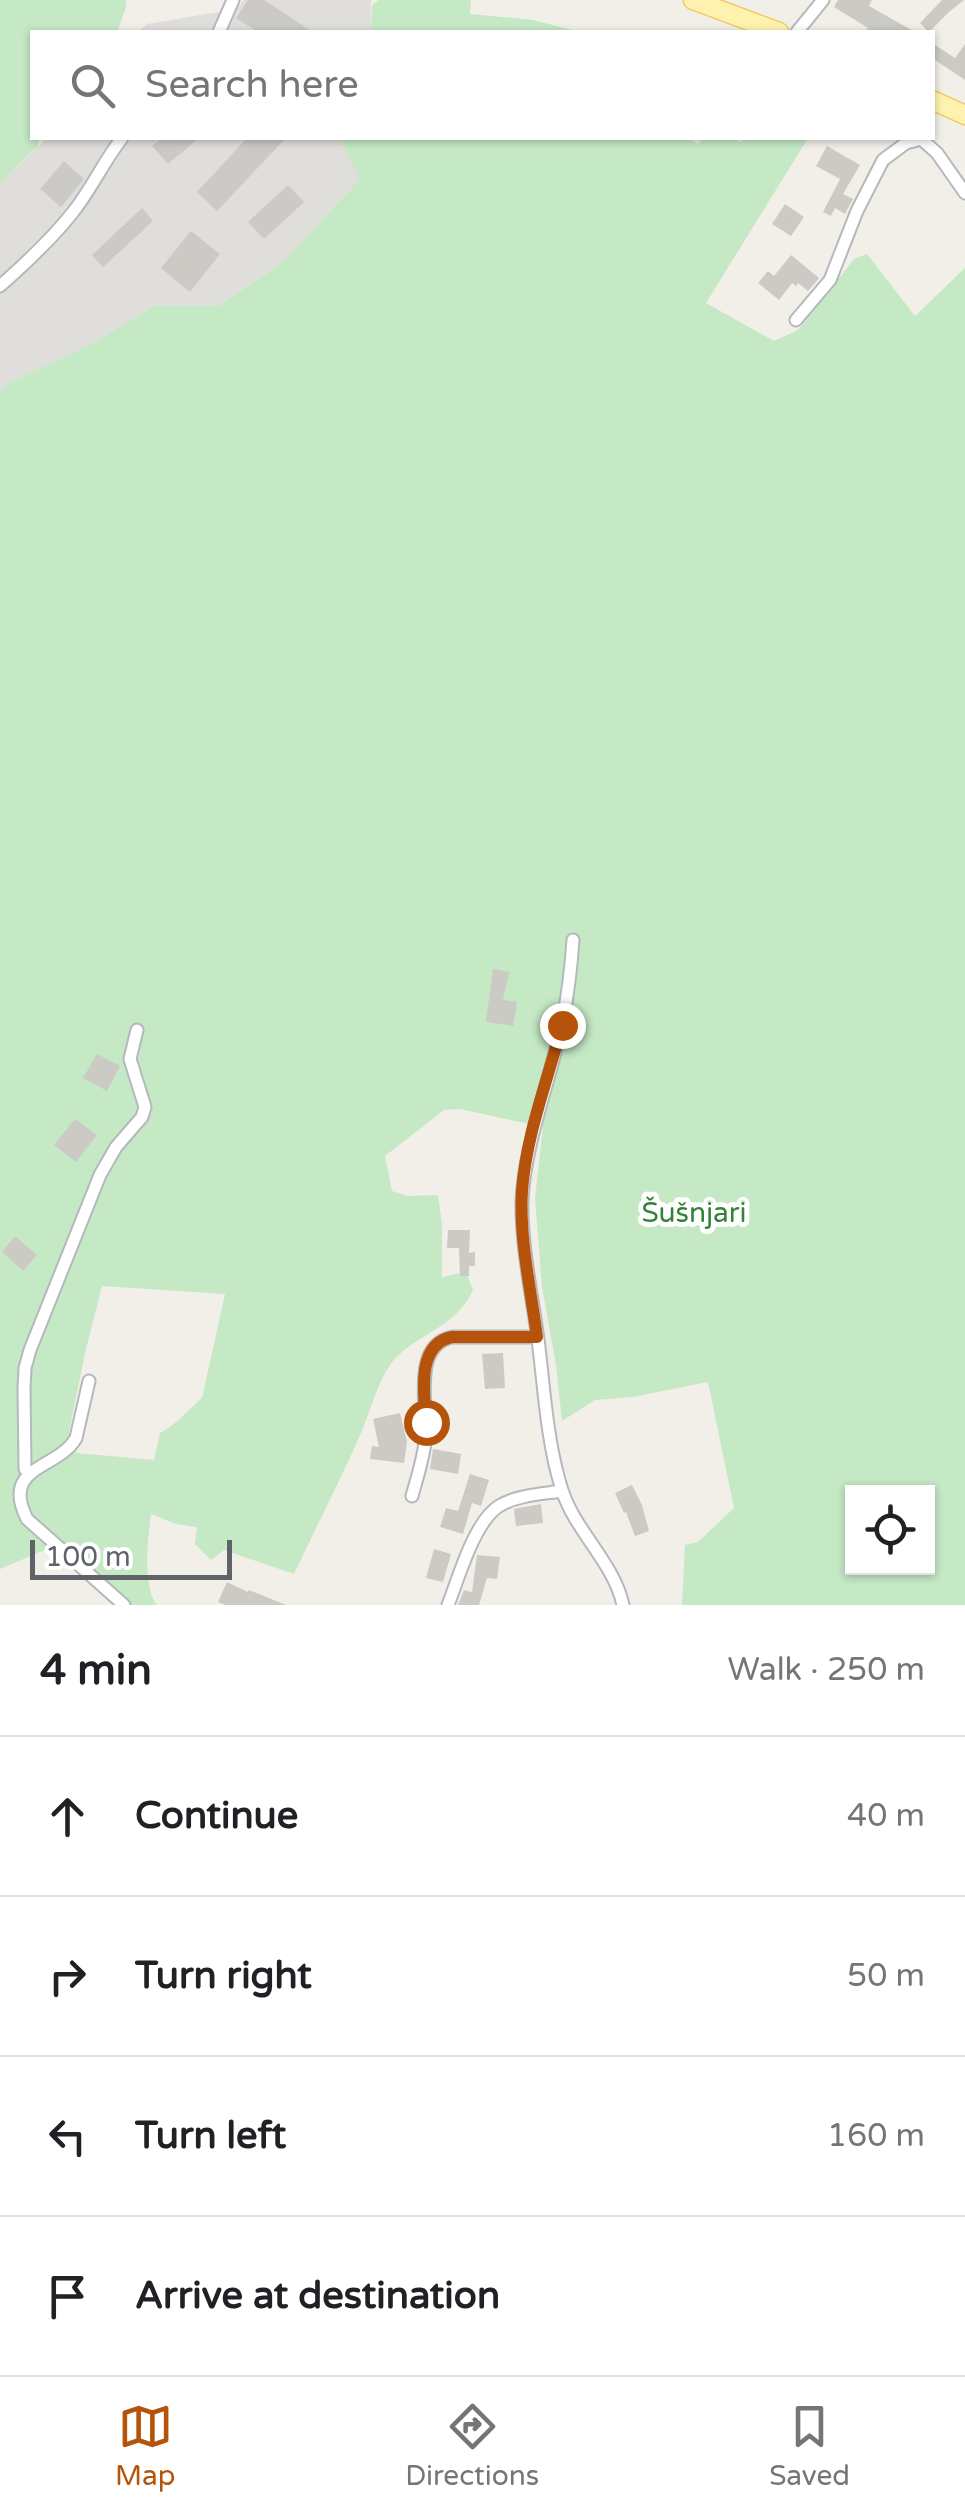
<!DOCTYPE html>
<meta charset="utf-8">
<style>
:root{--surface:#fff;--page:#f6f6f6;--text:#202124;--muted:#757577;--line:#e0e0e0;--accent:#b45309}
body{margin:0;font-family:"Varela Round",sans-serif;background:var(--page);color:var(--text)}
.controls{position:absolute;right:30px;bottom:30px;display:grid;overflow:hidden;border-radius:0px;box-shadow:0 2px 8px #0004}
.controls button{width:90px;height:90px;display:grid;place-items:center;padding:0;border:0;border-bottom:2px solid var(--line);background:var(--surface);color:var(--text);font:50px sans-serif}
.scale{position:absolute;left:30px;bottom:25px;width:202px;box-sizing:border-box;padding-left:10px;border:5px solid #5f6368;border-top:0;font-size:28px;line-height:35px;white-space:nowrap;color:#5f6368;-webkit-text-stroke:8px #fff;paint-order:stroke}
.stop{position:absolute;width:30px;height:30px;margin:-22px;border:8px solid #b45309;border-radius:50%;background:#fff}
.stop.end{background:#b45309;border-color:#fff;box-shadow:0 2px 10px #0008}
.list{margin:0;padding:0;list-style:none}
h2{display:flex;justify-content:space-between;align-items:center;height:130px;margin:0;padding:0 40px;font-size:42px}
h2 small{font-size:32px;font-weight:400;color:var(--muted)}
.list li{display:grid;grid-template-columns:65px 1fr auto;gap:30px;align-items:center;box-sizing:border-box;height:160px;padding:0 40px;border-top:2px solid var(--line)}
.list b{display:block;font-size:38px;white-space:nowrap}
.list em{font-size:32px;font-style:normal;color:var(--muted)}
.icon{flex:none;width:55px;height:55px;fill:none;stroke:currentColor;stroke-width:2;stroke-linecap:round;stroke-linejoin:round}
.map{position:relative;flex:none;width:965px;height:1605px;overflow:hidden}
.search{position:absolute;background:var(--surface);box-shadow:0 2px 8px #0004;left:30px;right:30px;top:30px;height:110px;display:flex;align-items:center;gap:25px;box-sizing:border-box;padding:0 35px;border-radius:0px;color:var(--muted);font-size:38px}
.sheet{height:770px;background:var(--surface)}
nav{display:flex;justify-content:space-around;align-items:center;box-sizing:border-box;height:140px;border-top:2px solid var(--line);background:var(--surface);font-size:28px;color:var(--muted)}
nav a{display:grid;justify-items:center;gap:5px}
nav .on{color:var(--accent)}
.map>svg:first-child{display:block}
.industrial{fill:#e0deda}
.green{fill:#c5e8c5;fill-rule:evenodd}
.building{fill:#cccac5}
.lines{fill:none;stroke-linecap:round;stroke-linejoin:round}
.street-casing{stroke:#b5b8bc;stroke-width:15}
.primary-casing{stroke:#f2c960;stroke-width:21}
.street{stroke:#fff;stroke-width:11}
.primary{stroke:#fff2af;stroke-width:18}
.route{stroke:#b45309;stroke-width:12}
.labels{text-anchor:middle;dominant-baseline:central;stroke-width:10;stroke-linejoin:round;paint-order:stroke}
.park-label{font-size:28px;fill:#348238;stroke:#fff}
</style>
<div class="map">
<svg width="965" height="1605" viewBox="0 0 965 1605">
<rect width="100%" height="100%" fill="#f1efe8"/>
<path class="industrial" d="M244,0H371L372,32H137L147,24L236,9Z
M47,138H337L342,142L361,178L283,262L218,306H154L88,346L10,382L0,391V184Z"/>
<path class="green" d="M0,0H126V7L117,32H32V138H39L38,146L0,184Z
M379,0H471L470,14L533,20L580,32H372V5Z
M337,138H688L698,144L704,138H732L741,142L744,138H808L706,303L774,341L798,330L854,259L867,254L915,316L965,268V1605H682L685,1545L698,1542L734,1508L708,1382L633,1397L595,1400L562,1421L556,1365L542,1287L535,1198L543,1127L460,1109L444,1110L385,1156L392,1191L407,1196L438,1195L442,1225V1277L466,1272L473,1290C454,1332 408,1335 388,1368C376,1387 370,1412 361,1433C340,1481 316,1527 294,1574L224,1550L211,1560L195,1544L197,1527L176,1524L151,1514C148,1537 142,1587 157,1605H117L63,1542L0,1569V391L10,382L88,346L154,306H218L283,262L360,179L342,142ZM102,1286L225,1294L202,1398C187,1411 177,1424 160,1433L154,1460L77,1453L69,1432L85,1353ZM852,1492H928V1568H852Z"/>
<path class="building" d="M248,0H264L313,32H258L236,18Z
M838,0H872L869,6L915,32H865L868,28L834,7Z
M942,0H964L949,12L929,32L920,23Z
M932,43L955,58L965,44V80L932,58Z
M162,138H199L168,164L152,146Z
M247,138H286L217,211L197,192Z
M827,146L860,165L843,194L853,199L845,214L835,208L831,216L823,212L840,179L816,166Z
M64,161L84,179L61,207L40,189Z
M288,185L304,202L264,239L248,222Z
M785,204L804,217L791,236L772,224Z
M142,208L153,221L103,267L92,255Z
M191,231L220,254L190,292L161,268Z
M791,255L819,278L808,291L798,283L796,286L792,283L779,300L758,283L768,271L774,276Z
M493,969L509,972L503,1000L517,1002L513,1026L486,1022Z
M97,1054L120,1066L107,1091L83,1078Z
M75,1119L97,1135L76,1162L54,1145Z
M448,1230H470L469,1253L475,1252V1266H469V1276H460L459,1248H447Z
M15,1236L37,1255L23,1271L2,1252Z
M503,1353L505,1388L485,1389L482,1354Z
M400,1413L407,1442L404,1463L370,1459L372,1446L379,1447L373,1419Z
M433,1449L461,1454L458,1474L430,1469Z
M470,1474L489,1480L481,1506L472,1503L463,1534L440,1527L446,1508L458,1511Z
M632,1485L642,1505L649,1531L635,1536L626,1512L624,1513L615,1493Z
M541,1504L543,1523L516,1526L514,1509Z
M434,1549L451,1554L443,1582L426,1578Z
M477,1555L500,1557L497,1579L487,1578L479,1605H458L464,1590L472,1592Z
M227,1582L248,1592L249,1590L286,1605H225L218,1602Z"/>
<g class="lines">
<g class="street-casing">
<path id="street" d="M219,32L233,0
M797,32L823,0
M920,138L937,153L965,193
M0,286C26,263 52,239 73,212C92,188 104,161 122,138
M796,320L830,280L857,211L883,160L906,143L921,139
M573,940C571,968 568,996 562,1023C551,1078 529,1131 523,1187C518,1230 532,1295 538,1339C544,1387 547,1444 562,1490C575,1531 614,1563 623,1605
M89,1381L76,1438C58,1470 0,1465 27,1519L124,1605
M25,1469L24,1388L25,1368L30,1350L100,1175L116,1147L142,1117L145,1107L130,1059L137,1030
M412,1496C417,1478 423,1460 425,1442C429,1410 410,1346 452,1337H537
M448,1605C459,1577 474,1522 499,1506C517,1495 542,1494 562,1491"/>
</g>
<g class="primary-casing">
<path id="primary" d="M693,0L779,32
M932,100L965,115"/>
</g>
<use href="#street" class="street"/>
<use href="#primary" class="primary"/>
</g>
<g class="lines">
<path class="route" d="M426,1422C424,1394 416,1344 452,1337H537C531,1290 519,1239 522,1191C526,1135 548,1079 562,1025"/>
</g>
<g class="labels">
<g class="park-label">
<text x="694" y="1213">Šušnjari</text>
</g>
</g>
</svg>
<div class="controls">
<button><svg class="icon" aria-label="locate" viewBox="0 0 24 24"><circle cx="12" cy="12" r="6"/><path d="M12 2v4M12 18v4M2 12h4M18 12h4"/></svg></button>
</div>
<div class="scale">100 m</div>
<div class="stop" style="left:426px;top:1422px"></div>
<div class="stop end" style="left:562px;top:1025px"></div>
<div class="search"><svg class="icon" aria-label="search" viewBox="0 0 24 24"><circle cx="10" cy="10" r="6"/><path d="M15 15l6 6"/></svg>Search here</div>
</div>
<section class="sheet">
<h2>4 min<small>Walk · 250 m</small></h2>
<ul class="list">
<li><svg class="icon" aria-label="ahead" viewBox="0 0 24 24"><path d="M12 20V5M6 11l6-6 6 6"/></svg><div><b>Continue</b></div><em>40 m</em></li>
<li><svg class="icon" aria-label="right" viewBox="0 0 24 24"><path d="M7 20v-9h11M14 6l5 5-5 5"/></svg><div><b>Turn right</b></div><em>50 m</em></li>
<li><svg class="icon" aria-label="left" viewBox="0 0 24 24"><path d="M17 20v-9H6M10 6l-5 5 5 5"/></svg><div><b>Turn left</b></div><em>160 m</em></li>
<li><svg class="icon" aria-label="arrive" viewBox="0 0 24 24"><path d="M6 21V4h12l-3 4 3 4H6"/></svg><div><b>Arrive at destination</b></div></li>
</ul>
</section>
<nav>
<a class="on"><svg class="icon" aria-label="map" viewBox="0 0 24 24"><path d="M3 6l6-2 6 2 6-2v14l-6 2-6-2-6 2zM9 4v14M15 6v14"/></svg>Map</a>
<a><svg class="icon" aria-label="directions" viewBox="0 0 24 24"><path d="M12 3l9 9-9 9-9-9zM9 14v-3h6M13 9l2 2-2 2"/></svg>Directions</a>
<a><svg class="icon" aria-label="saved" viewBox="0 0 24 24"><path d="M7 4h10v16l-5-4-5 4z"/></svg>Saved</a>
</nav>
